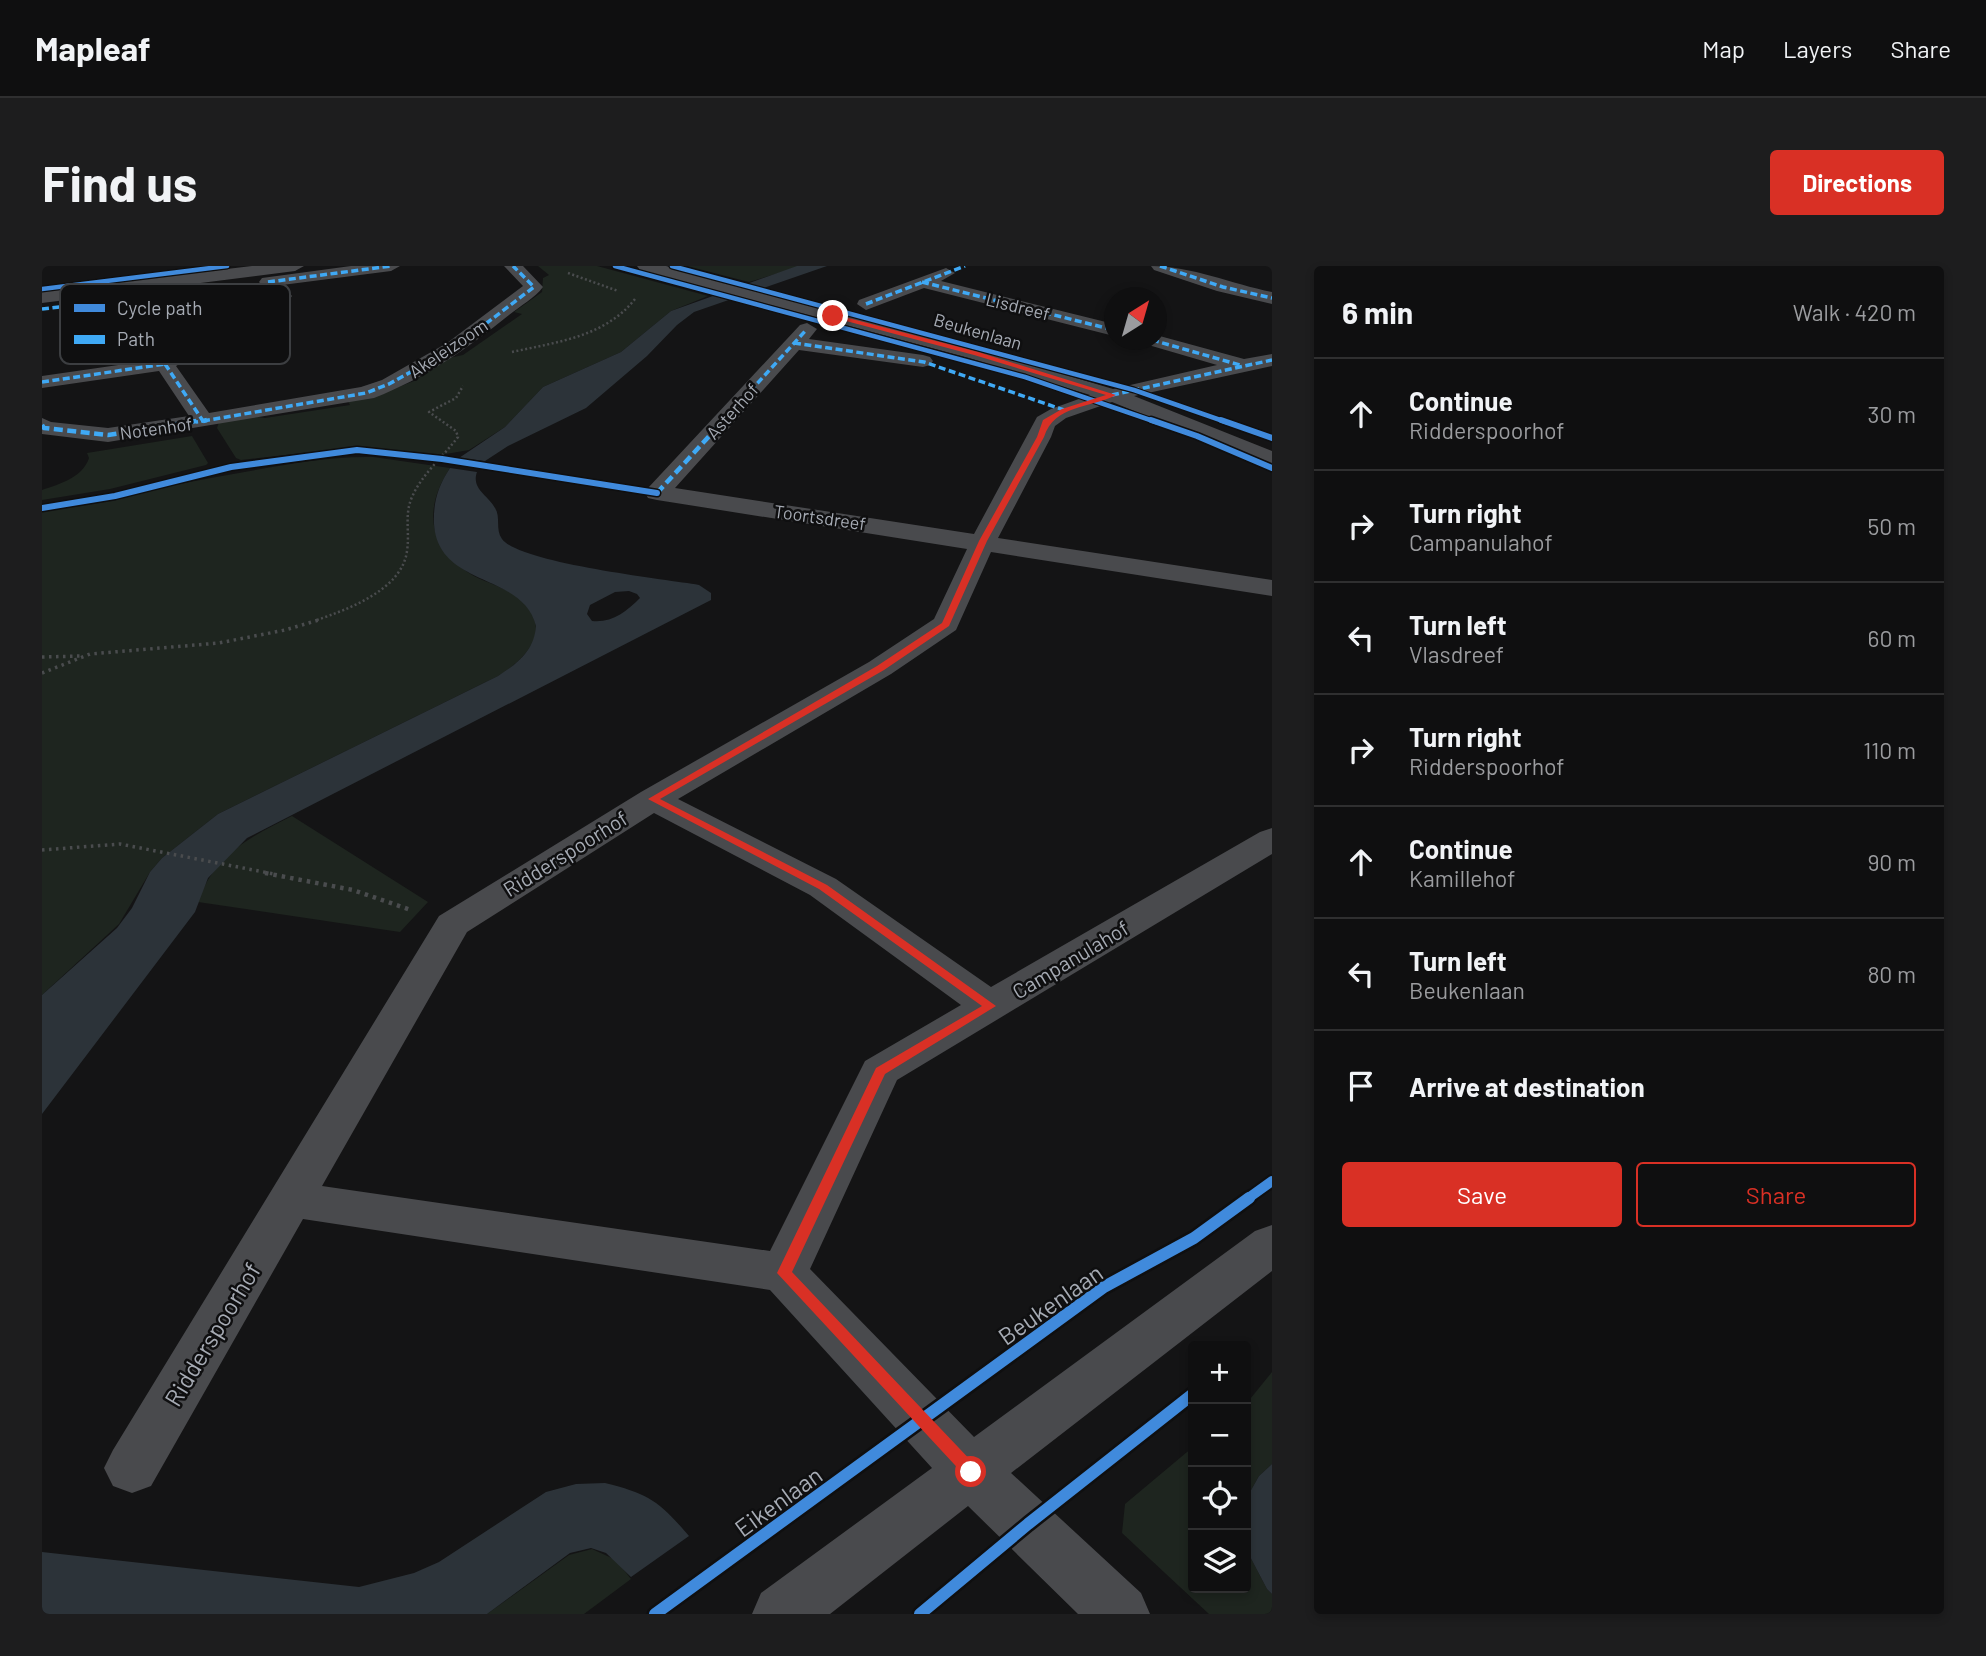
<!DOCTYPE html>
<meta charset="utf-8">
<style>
:root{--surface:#0f0f10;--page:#1d1d1e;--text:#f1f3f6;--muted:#9b9c9f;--line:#2f2f30;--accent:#d93025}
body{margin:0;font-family:Barlow,sans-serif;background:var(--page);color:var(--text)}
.controls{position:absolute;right:21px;bottom:21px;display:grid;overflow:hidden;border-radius:7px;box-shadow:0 4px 10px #0003}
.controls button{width:63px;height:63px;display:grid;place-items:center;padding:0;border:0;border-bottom:2px solid var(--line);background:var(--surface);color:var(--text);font:35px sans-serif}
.compass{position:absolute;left:1062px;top:21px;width:63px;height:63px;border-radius:50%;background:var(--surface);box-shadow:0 4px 10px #0003;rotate:37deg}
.stop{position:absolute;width:21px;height:21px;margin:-16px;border:5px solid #d93025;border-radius:50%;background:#fff}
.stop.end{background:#d93025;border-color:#fff;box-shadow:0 2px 7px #0008}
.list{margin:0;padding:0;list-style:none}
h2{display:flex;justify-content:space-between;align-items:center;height:91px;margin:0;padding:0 28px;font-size:30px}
h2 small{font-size:23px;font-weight:400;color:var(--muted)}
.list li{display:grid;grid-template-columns:46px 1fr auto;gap:21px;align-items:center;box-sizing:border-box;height:112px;padding:0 28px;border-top:2px solid var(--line)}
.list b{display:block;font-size:26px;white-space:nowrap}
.list p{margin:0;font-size:23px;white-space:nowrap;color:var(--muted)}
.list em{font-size:23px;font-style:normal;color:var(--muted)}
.actions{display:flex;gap:14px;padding:21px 28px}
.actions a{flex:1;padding:16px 0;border:2px solid var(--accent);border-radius:7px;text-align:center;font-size:24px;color:var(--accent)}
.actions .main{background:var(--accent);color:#fff}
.icon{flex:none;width:38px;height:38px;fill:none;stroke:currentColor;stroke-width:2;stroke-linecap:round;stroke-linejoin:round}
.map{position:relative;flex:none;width:1230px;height:1348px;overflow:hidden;border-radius:7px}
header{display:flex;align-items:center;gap:42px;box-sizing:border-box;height:98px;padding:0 35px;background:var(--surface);border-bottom:2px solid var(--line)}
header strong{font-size:33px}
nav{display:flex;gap:38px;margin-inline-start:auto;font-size:24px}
.intro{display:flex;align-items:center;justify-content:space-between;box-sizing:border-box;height:168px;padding:0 42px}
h1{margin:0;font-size:49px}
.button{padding:18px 32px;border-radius:7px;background:var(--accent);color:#fff;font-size:24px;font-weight:700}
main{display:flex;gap:42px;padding:0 42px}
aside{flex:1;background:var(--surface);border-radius:7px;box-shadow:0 4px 10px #0003}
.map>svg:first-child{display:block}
.green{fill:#1e251f}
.water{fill:#2c3339;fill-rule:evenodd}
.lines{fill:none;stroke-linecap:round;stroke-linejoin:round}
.path-far2{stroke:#4a4c4e;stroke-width:2.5;stroke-dasharray:2 2.5;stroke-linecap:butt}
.path-far1{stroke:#4a4c4e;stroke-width:3.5;stroke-dasharray:2.5 4.5;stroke-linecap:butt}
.path{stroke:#4a4c4e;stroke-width:4.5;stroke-dasharray:3.5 5;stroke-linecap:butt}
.minor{fill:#494a4d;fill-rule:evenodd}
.quiet-far1{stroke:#3fa9f5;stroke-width:3.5;stroke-dasharray:7 3.5;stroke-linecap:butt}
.quiet{stroke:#3fa9f5;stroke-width:4.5;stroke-dasharray:9 4.5;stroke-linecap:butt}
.cycleway-far3-casing{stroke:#0f0f10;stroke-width:7}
.cycleway-far2-casing{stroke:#0f0f10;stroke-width:9}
.cycleway-far1-casing{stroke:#0f0f10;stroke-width:14}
.cycleway-casing{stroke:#0f0f10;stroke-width:17}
.cycleway-far3{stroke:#408adc;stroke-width:4.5}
.cycleway-far2{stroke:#408adc;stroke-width:6}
.cycleway-far1{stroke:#408adc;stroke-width:10}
.cycleway{stroke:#408adc;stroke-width:12}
.route{fill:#d93025}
.labels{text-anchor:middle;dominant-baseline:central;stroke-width:5;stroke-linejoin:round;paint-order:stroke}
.far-street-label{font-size:18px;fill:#a6abb4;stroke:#0f0f10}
.street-label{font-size:21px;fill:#a6abb4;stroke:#0f0f10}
.near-street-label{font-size:24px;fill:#a6abb4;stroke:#0f0f10}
.key{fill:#0f0f10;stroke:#3c3e41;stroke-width:2}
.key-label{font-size:19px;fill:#a6abb4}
</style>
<header>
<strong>Mapleaf</strong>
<nav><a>Map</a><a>Layers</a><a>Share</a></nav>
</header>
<div class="intro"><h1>Find us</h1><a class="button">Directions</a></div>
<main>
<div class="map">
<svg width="1230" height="1348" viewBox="0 0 1230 1348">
<rect width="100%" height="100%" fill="#141415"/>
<path class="green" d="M496,0H555L666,30L629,45L579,86L501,121L463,161L427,184L398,189L314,181L199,194L194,192L175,162L177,156L209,150L223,152L308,139L306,135L341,127L372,115L407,92L421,89L480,48L472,46L500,26L501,12L507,9Z
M645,0H760L707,16Z
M150,170L166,197L164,199L68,223L0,234V224C18,218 41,211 47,192L45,187Z
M331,191L408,202C381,243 386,280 427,307C441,316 457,319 471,328C513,357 491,389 456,410L176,548L120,592L108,606L77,658L0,729V245C66,234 131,218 197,207C241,199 285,190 331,191Z
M250,550L386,636L358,666L156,636C172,589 208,571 250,550Z
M1230,1106V1198L1217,1210L1204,1233V1138Z
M1151,1181V1322H1204V1283L1225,1323L1230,1328V1348H1167L1080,1267L1083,1238Z
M550,1283L574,1294L589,1313L542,1348H445L527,1289Z"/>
<path class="water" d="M755,0H785L652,46L635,59L605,90L544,142L466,180L443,195L417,192L463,161L501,121L579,86L629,45Z
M408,202L435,206C429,223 446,229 453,242C459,251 453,263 460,273C477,297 621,313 657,319L669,327V334L205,572L166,612L153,646L0,848V729L75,662L90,642L108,606L120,592L176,548L456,410C476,397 492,385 494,360C481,306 396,322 392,258C391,237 396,220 408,202ZM587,325L595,328L598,332C584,346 570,357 550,355L545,348L548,339L573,326Z
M1230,1198V1328L1225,1323L1204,1283V1233L1217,1210Z
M563,1217C607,1228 617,1235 647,1270L589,1311L564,1287L549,1282L528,1287L445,1348H0V1286L317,1321L372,1307L397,1296L504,1226L534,1218Z"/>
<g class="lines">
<path class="path-far2" d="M526,7L576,25
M470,86C515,76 563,71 593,33
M275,354C306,343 360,324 365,285C368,266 362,249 370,231C380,208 401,191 416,171L414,165L387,146L414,132L421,120"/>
<path class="path-far1" d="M0,391L38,390
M0,407L48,388L177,377L243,364L280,353
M0,584L78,578L232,608"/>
<path class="path" d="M223,607L311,624L369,644"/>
<path class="minor" d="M210,0H262L253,5L0,37V25Z
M309,0H358L349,5L240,19L250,30L247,34L134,100L167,147L319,121L340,114L405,77L481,20L462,0H481L501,21C493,32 478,40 467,49C425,83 383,112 332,132L66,176L0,168V152L9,156L66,162L147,150L117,105L0,122V110L118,93L229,29L217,16L220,12Z
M595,0H624L941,84L1071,123L1175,99L1103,78L1100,74H1114V69L1202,93L1230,88V100L1092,130L1230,185V200L1070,136L1024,152L1013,160L1009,171L956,272L1230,314V330L949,286L914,364L849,408L636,533L794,613L949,721L1218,566L1230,562V588L855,814L768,1003L932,1171L1213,965L1230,959V1005L969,1207L1099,1327L1108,1348H1036L926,1240L788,1348H710L719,1327L890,1202L728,1024L261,953L109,1220L90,1227L71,1220L62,1202L71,1184L397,650L599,526L827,396L892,353L925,283L615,234L606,232L603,227L606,222L758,59L765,57L775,63L767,73L881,89L888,91L891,95L888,99L881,101L757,84L633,222L932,268L995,151L1009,143L1048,129L927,92L598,4ZM612,547L768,629L919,739L823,795L728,985L280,920L425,666Z
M1109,0C1149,0 1190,18 1230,26V38L1175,25L1112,4Z
M904,2L913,7L899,15L1072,58V70L882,22L824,44L815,38L817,34Z"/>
<path class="quiet-far1" d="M1118,0L1181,21L1230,32
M226,16L349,0
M880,16L1072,64
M824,38L923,0
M0,43L190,20
M1110,74L1198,99
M752,77L882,96L1022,144
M123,98L161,155L154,156
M0,116L123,98L241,30L226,16
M1070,129L1230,94
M161,155L324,127L347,118L412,82L492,21L471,0
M680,156L765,63"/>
<path class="quiet" d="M161,155L165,154
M0,159L2,162L66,169L161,154
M615,227L682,154"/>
<g class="cycleway-far3-casing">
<path id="cycleway-far3" d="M573,0L983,111L1114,156
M630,0L1092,124L1184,156
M0,23L185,0"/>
</g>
<g class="cycleway-far2-casing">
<path id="cycleway-far2" d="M1109,154L1155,170L1230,202
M1179,154L1230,172
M0,242L73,230L189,201L315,184L400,193L615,227"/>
</g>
<g class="cycleway-far1-casing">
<path id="cycleway-far1" d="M1205,933L1230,915"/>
</g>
<g class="cycleway-casing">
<path id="cycleway" d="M613,1348L1062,1021L1152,972L1207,932
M878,1348L986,1258L1151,1128"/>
</g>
<use href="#cycleway-far3" class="cycleway-far3"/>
<use href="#cycleway-far2" class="cycleway-far2"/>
<use href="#cycleway-far1" class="cycleway-far1"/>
<use href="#cycleway" class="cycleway"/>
</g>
<path class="route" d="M791,48L936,86L1074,129C1047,143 1013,138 1002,171L945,275L907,360L842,404L618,533L785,619L954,740L843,808L750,1006L935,1201L938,1206L935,1211L929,1214L924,1211L735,1007L834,802L940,740L777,623L606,533L835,400L900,357L937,275L995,171L1001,154L1020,143L1064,129L932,89L789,51Z"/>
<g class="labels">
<g class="far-street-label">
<text transform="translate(976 40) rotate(14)">Lisdreef</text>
<text transform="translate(936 65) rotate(16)">Beukenlaan</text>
<text transform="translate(406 82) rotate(-34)">Akeleizoom</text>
<text transform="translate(690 145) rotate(-48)">Asterhof</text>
<text transform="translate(114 162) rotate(-8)">Notenhof</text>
<text transform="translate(778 251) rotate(8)">Toortsdreef</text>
</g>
<g class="street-label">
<text transform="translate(523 587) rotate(-32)">Ridderspoorhof</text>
<text transform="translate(1028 693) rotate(-31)">Campanulahof</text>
</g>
<g class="near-street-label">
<text transform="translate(1008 1038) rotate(-35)">Beukenlaan</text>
<text transform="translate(170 1068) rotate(-59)">Ridderspoorhof</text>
<text transform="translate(736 1235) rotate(-36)">Eikenlaan</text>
</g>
</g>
<rect x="18" y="18" width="230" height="80" rx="10" class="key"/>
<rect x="32" y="38" width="31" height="8" fill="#408adc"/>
<rect x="32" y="69" width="31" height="9" fill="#3fa9f5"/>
<g class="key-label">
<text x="75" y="49">Cycle path</text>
<text x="75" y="80">Path</text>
</g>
</svg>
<div class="controls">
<button>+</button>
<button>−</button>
<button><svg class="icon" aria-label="locate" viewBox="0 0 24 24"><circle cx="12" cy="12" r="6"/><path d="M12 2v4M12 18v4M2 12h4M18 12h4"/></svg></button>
<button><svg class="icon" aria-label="layers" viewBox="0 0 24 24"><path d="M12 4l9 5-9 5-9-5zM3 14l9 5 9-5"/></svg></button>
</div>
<svg class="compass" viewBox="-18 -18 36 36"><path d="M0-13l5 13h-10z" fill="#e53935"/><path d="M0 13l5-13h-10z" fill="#9b9c9f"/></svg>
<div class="stop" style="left:929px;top:1206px"></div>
<div class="stop end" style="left:791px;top:50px"></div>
</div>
<aside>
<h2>6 min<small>Walk · 420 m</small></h2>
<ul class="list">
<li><svg class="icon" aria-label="ahead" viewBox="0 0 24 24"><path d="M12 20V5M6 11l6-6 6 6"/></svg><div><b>Continue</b><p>Ridderspoorhof</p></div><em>30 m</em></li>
<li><svg class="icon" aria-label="right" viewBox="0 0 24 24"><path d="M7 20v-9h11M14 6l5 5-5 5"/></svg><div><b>Turn right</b><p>Campanulahof</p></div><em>50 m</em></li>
<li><svg class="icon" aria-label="left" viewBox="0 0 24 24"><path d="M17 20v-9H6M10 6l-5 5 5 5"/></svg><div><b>Turn left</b><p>Vlasdreef</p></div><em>60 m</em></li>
<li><svg class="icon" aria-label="right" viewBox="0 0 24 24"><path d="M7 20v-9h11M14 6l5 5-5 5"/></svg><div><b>Turn right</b><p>Ridderspoorhof</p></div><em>110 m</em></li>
<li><svg class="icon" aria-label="ahead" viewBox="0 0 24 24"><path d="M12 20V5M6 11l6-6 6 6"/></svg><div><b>Continue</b><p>Kamillehof</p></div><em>90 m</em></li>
<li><svg class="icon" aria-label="left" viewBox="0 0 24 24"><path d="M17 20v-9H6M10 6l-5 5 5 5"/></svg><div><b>Turn left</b><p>Beukenlaan</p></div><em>80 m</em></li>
<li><svg class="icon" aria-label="arrive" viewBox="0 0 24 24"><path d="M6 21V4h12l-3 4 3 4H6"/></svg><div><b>Arrive at destination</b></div></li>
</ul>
<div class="actions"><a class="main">Save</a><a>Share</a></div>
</aside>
</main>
